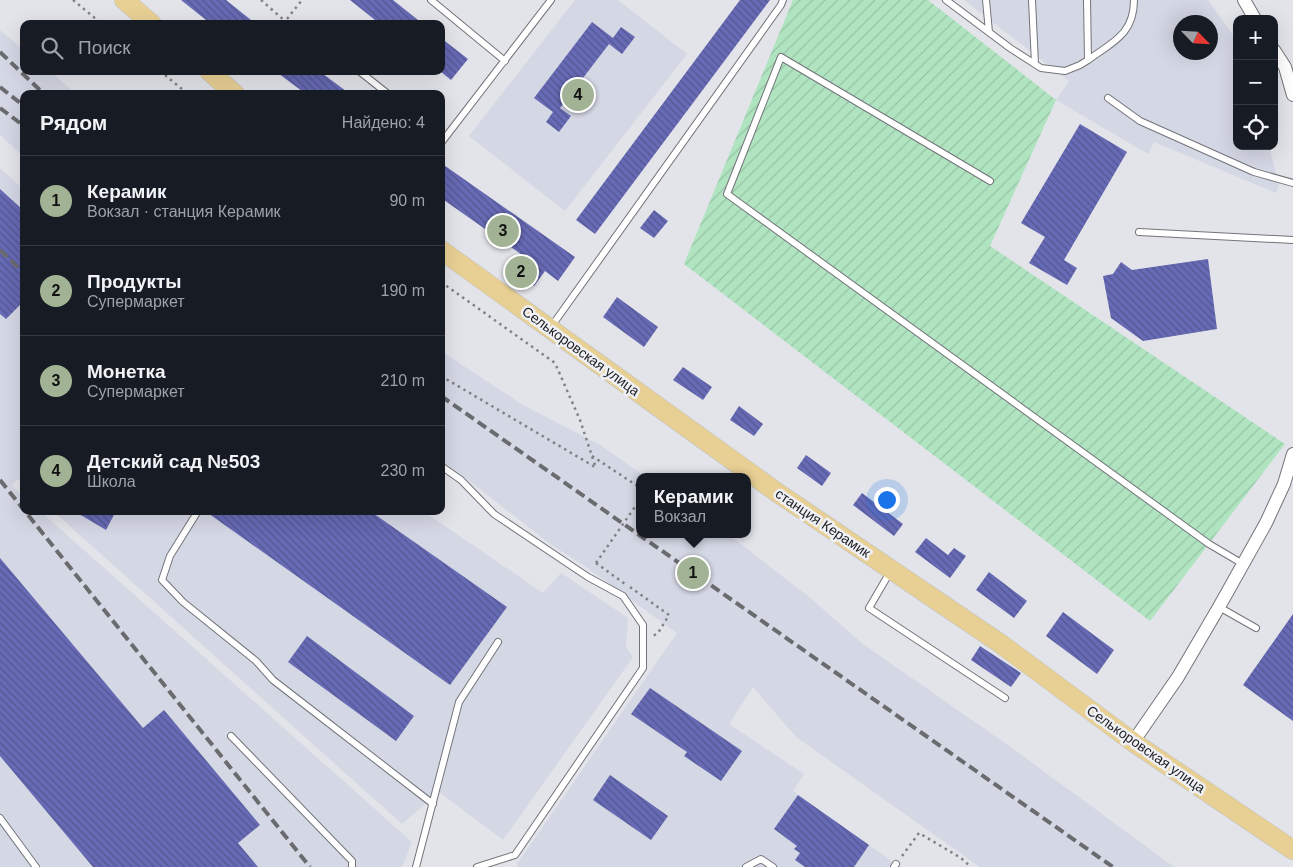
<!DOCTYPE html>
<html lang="ru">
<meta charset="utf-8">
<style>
:root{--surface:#171b24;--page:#242831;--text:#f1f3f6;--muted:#9ea1a6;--line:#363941;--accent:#a2b395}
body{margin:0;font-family:Arial,sans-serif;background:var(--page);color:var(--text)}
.controls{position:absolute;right:15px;top:15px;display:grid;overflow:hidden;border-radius:10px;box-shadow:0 5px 20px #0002}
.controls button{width:45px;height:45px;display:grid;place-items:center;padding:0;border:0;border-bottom:1px solid var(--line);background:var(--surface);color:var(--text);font:25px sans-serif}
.compass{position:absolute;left:1173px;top:15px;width:45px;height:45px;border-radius:50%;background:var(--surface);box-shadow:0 5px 20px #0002;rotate:115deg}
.you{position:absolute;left:886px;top:499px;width:18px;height:18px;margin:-12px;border:4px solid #fff;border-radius:50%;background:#1a73e8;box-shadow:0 0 0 8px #1a73e833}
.badge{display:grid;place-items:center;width:32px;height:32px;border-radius:50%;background:var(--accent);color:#111;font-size:16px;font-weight:700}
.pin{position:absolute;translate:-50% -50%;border:2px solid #fff;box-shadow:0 1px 5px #0006}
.popup{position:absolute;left:636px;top:473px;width:115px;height:65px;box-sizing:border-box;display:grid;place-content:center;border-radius:10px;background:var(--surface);filter:drop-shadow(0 1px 4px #0005);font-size:16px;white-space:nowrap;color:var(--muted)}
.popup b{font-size:19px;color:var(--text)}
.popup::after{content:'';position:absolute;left:50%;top:100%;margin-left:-10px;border:10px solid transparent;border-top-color:var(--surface)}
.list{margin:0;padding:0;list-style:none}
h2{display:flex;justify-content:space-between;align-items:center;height:65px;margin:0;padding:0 20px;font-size:21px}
h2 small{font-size:16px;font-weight:400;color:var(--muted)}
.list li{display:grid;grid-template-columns:32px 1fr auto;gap:15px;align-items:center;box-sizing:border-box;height:90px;padding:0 20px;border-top:1px solid var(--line)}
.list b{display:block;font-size:19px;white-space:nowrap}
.list p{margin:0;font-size:16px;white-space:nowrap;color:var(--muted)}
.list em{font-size:16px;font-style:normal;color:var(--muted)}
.icon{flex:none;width:28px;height:28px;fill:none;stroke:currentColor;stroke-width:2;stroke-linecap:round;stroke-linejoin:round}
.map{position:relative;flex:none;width:1293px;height:867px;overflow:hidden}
.search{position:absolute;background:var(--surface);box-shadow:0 5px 20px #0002;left:20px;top:20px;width:425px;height:55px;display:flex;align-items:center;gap:12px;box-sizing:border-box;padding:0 18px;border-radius:10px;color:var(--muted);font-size:19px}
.panel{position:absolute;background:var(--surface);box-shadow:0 5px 20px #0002;left:20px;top:90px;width:425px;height:425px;border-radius:10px}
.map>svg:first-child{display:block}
.built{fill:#d4d7e4;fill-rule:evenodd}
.garden{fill:url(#garden-furrows)}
.building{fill:url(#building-back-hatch)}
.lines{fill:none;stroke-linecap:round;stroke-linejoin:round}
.lane-casing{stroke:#73747a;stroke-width:8}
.street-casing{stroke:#73747a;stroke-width:14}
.primary-casing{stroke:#bfc0c0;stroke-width:20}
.path{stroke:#818286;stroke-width:2.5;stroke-dasharray:2.5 4;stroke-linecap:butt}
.lane{stroke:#fff;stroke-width:6}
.street{stroke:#fff;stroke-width:12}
.primary{stroke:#e8d094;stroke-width:19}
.rail{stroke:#696b6e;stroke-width:4;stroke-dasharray:10 5;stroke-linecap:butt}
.path-bridge{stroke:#818286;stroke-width:2.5;stroke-dasharray:2.5 4;stroke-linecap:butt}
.labels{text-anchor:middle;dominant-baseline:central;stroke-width:5;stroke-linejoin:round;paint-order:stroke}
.street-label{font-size:14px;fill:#1c1d1f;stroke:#f0f1f7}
</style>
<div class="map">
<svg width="1293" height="867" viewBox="0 0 1293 867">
<defs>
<pattern id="garden-furrows" width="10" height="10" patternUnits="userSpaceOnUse" patternTransform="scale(1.25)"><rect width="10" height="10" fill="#b0e4c0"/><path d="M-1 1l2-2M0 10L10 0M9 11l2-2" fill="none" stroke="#97c3a5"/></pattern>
<pattern id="building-back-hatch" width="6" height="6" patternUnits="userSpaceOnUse" patternTransform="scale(1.25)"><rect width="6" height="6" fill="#676ab4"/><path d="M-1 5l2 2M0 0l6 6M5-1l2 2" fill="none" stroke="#545792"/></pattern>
</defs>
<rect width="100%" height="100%" fill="#e2e4ea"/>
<path class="built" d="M575,0H618L687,54L565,211L469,136Z
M964,0H1208L1237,41V146H1269L1279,185L1276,193L1154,142L1148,154L1056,100L1069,81ZM1180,22H1210V52H1180Z
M0,30L24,50V71H50L76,94H24V157L0,135Z
M0,168L24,190V485L17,479L12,486L24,497V511H40L412,842L402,867H0Z
M441,351L523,405L600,445L646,477H639V534H728L809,597L863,644L1012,748L1174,867H980L796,737L753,687L729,724L804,774L793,791L900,867H517V864L677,633L586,567L553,546L463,476L441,461Z
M53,511H423L543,593L561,573L628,618L626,647L633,657L503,840L439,792L402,824Z"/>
<path class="garden" d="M793,0H928L1056,100L990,246L1285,444L1150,621L684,264Z"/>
<path class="building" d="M181,0H226L256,24H211Z
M350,0H393L423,24H380Z
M740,0H770L595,234L576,220Z
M592,22L613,38L621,27L635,37L622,54L609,44L560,108L571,116L559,132L546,122L553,112L534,98Z
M441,38L468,59L451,80L441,72Z
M275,71H319L350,94H306Z
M1080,124L1127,152L1064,260L1077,268L1067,285L1029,263L1045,237L1021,223Z
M441,163L575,257L558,281L545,271L534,286L514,271L525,257L441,198Z
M0,189L24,211V301L6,319L0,314Z
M654,210L668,221L654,238L640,228Z
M1208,259L1217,329L1143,341L1111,318L1103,276L1113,274L1121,262L1132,270Z
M617,297L658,327L644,347L603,317Z
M683,367L712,387L703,400L673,380Z
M739,406L763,424L754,436L730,420Z
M806,455L831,473L822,486L797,468Z
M862,493L903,524L894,536L853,505Z
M74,511H116L106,530Z
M205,511H370L507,607L450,685Z
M926,538L948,555L954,548L966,556L950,578L915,552Z
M0,558L143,728L164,710L260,825L238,843L258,867H93L0,756Z
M989,572L1027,601L1014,618L976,590Z
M1063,612L1114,650L1097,674L1046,636Z
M1293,614V721L1243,685Z
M307,636L414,716L396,741L288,662Z
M980,646L1021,673L1011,687L971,660Z
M650,688L742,751L721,781L684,756L687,752L631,714Z
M610,775L668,816L651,840L593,800Z
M798,795L869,845L854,867H805L795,860L800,853L794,849L797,846L774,829Z"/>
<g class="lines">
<g class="lane-casing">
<path id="lane" d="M431,0L505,61
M946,0L1010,48L1041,68L1065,71L1080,65L1088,60L1087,0
M986,0L989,32
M1032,0L1035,64
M1088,60C1113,42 1134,34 1134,0
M359,71L388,94
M1108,98L1140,121L1254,172L1293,183
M441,143L551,0
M990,181L781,57L727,194L1209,544L1243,564
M1139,232L1293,240
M551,327L781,5L783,0
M441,466L461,480L494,514L588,577L623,596L643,625V668L515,855L477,867
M198,511L170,556L162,580L183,602L256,661L273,680L433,804
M890,572L869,608L1005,698
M1219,607L1256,628
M231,736L352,861V867
M0,818L36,867
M416,867L459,702L498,642
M746,867L761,859L773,867
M894,867L896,864"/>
</g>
<g class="street-casing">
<path id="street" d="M1244,0L1255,19
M1274,50L1285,67L1293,95
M1133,742L1178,677L1219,607L1266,523L1284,484L1293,454"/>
</g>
<g class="primary-casing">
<path id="primary" d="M124,0L152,24
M209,71L235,94
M441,250L775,491L1001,644L1133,742L1293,850"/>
</g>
<path class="path" d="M73,0L102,24
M261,0L285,21
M283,24L302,0
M160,71L188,94
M441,282L555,363L580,420L596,468
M441,376L595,467
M592,456L639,487
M693,536L694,534
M596,563L625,584
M630,587L669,615L658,633L653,636
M902,856L919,833L961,858L971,867"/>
<use href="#lane" class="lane"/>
<use href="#street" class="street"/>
<use href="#primary" class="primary"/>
<path class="rail" d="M0,52L44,94
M0,87L24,106
M0,108L24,126
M0,250L24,273
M441,396L1113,867
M0,480L310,867"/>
<path class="path-bridge" d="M596,563L639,501"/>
</g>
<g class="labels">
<g class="street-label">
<text transform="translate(581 351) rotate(36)">Селькоровская улица</text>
<text transform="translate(823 523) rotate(34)">станция Керамик</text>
<text transform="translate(1146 749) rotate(35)">Селькоровская улица</text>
</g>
</g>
</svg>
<div class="controls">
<button>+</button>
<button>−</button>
<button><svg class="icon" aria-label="locate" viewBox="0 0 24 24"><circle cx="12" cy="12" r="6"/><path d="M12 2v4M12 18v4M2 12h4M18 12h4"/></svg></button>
</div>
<svg class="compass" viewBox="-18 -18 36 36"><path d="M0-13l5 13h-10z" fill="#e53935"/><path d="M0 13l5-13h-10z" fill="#9ea1a6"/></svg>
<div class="you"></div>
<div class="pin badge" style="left:693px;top:573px">1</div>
<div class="popup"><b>Керамик</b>Вокзал</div>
<div class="pin badge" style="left:521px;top:272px">2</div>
<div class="pin badge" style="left:503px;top:231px">3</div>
<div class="pin badge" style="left:578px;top:95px">4</div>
<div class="search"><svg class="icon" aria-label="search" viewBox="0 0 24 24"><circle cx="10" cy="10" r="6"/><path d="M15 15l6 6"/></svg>Поиск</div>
<section class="panel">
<h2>Рядом<small>Найдено: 4</small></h2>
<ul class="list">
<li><span class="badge">1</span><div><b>Керамик</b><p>Вокзал · станция Керамик</p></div><em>90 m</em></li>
<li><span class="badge">2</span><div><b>Продукты</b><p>Супермаркет</p></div><em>190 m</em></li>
<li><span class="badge">3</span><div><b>Монетка</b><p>Супермаркет</p></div><em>210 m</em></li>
<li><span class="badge">4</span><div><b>Детский сад №503</b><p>Школа</p></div><em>230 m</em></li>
</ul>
</section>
</div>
